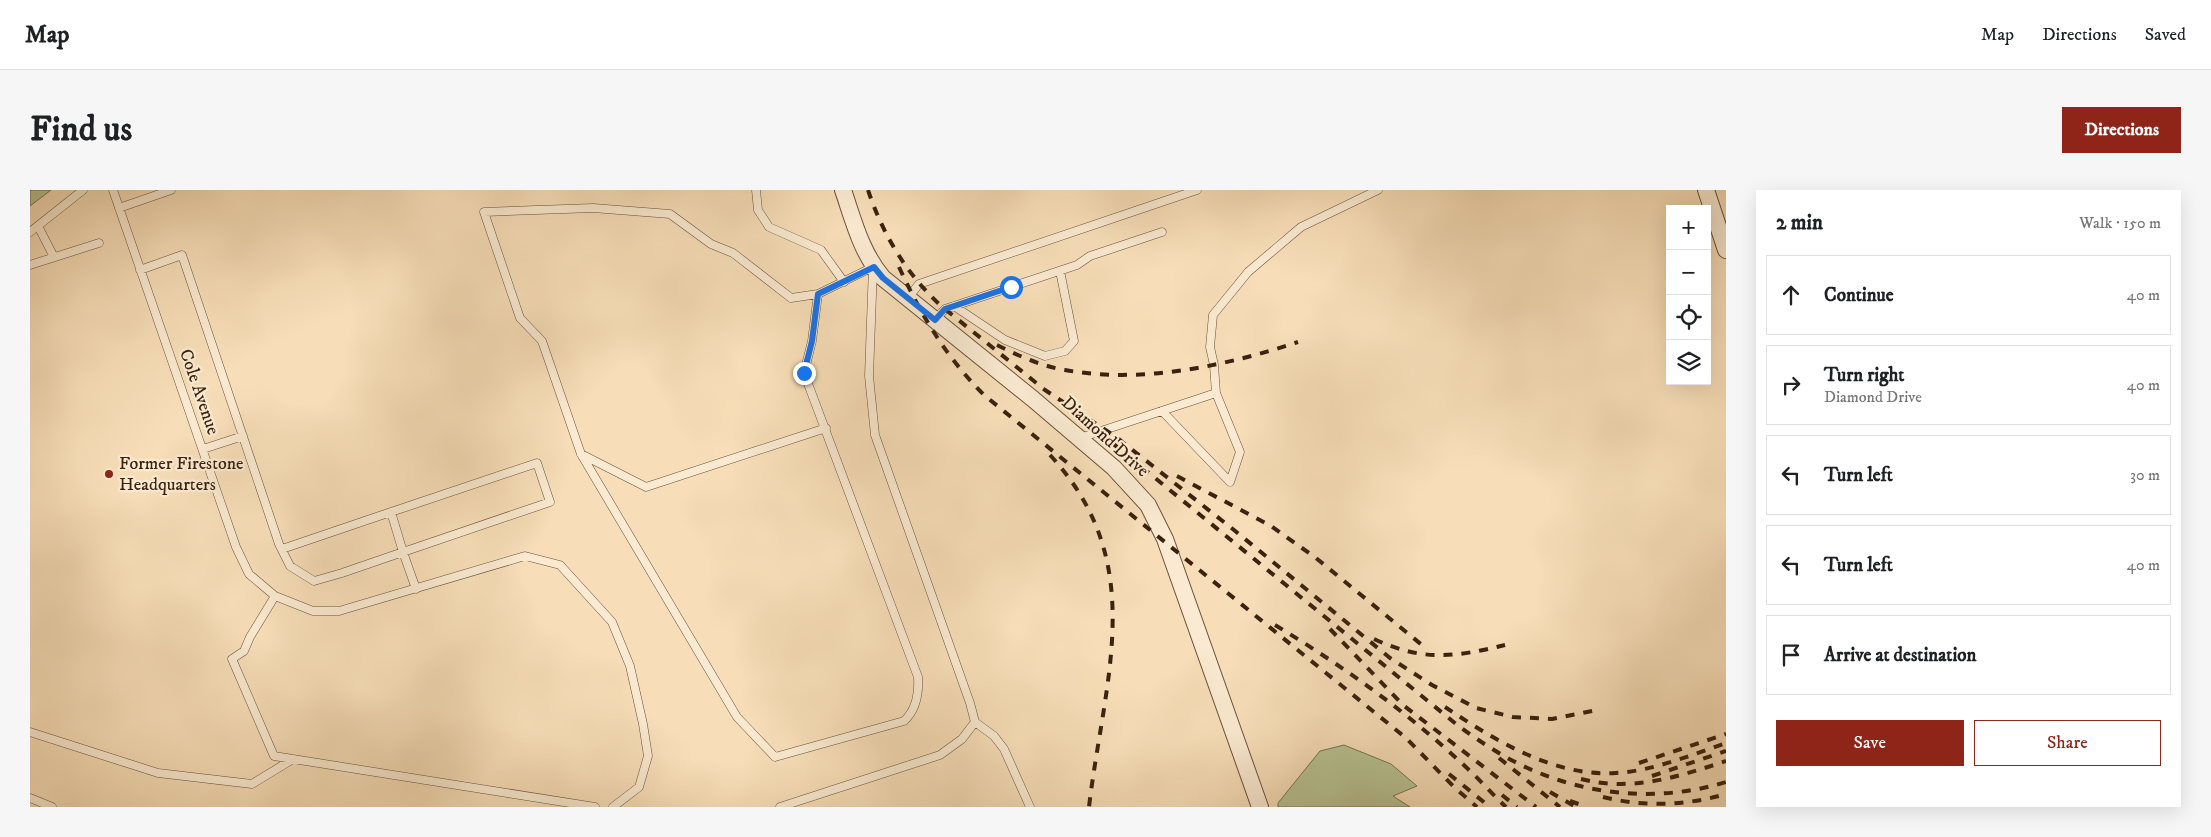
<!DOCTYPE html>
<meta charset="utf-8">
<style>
:root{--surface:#fff;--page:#f6f6f6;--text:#202124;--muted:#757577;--line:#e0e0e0;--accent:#8f2418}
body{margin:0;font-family:"IM FELL DW Pica",serif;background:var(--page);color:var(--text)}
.controls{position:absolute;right:15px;top:15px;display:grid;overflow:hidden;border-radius:0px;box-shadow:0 5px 20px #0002}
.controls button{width:45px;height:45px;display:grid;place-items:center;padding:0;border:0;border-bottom:1px solid var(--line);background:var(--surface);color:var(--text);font:25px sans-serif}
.stop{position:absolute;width:15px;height:15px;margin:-11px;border:4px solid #1a73e8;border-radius:50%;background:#fff}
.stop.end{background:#1a73e8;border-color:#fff;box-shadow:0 1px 5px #0008}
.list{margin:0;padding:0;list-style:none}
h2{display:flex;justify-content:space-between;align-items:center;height:65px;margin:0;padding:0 20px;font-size:21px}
h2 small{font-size:16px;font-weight:400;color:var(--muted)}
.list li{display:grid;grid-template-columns:32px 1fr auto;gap:15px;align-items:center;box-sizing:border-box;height:80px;margin:0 10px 10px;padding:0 10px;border:1px solid var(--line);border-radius:0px}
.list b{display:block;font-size:19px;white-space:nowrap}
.list p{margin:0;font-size:16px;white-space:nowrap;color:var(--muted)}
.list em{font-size:16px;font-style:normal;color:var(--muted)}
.actions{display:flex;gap:10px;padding:15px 20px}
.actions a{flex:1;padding:11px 0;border:1px solid var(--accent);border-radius:0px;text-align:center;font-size:18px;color:var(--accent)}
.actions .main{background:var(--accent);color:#fff}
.icon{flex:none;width:28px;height:28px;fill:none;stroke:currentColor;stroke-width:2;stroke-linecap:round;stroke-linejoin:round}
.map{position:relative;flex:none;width:1696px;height:617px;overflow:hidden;border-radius:0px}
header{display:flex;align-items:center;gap:30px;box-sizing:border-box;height:70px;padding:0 25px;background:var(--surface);border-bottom:1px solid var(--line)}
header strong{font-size:24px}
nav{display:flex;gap:28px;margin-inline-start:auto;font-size:18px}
.intro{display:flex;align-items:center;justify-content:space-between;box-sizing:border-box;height:120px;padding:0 30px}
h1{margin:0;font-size:35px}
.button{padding:12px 22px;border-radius:0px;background:var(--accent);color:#fff;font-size:18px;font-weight:700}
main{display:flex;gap:30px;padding:0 30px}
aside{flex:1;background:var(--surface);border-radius:0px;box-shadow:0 5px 20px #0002}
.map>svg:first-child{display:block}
.green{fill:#b7c293;stroke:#787251}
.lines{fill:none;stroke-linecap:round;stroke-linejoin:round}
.service-casing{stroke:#695139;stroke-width:9}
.minor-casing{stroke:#695139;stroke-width:18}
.service{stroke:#faead1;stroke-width:8}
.minor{stroke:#faead1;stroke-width:16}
.rail{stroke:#3a220f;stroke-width:4;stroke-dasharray:9 9;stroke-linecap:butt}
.route{stroke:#1a73e8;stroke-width:6}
.poi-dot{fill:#8f2418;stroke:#faead1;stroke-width:2}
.labels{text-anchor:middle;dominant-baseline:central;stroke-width:4.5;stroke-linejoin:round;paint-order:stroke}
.street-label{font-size:18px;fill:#3a220f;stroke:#faead1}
.poi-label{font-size:18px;fill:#3a220f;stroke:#faead1;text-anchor:start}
</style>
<header>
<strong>Map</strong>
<nav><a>Map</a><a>Directions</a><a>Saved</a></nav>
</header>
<div class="intro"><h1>Find us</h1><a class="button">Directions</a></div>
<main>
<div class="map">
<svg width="1696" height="617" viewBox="0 0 1696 617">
<rect width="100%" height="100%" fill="#f7deb8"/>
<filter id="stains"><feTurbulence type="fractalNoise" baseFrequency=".004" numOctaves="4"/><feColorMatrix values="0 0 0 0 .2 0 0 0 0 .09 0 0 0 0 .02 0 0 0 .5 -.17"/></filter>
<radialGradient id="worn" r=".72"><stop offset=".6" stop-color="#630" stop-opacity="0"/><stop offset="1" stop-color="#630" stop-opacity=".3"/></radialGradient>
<path class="green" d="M0,0H21L0,16Z
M1314,555L1361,574L1387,596L1363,606L1380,617H1248V613L1290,561Z"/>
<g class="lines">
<g class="service-casing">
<path id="service" d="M83,0L206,357L219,384L245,406L283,421H309L495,366L530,375L582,432L600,476L613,534L618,566L609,597L583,617
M726,0L728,20L739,37L791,60L814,92
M89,18L141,0
M563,18L640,24L681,54L703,63L761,108L788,104L782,151L774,183L888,487C889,503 887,519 874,531L745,567L707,527L551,264L512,151L490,128L454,22Z
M8,36L24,67
M0,42L53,0
M0,75L69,53
M110,80L152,65L249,354L260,376L284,391L312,383L373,362L386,399
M878,108L889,94L1167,0
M924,116L975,150L1015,166L1035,161L1044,151L1030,81
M905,130L915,119L1047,75L1060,66L1132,42
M1132,221L1200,292L1210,262L1186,203
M1050,248L1186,203L1184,175L1180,157L1183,125L1218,82L1271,37L1348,0
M173,259L213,246
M551,264L616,297L796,238
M252,359L361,322L373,362L520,312L507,273L361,322
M245,406L220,447L214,461L202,469L244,566L565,617
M945,532L964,546L974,559L1000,617
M0,542L128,583L222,594L263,569
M0,608L22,617
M750,617L910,565L932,549L945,532L940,513L845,245L839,186L843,77L788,104"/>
</g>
<g class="minor-casing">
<path id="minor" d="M813,0C824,32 831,62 853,88L1003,209L1084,278L1118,315L1135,349L1230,617
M1676,0L1696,60"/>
</g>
<use href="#service" class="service"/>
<use href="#minor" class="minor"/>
<path class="rail" d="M838,0C853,45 876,83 910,115L1015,200L1086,247L1204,340L1360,468L1402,495L1446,518L1483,527L1522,529L1567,520
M869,77C891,125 916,167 954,205L1376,548L1425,598L1447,617
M967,155C989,166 1011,176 1035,180C1112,194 1195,176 1268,152
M1070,243L1426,534C1438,543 1451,552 1464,560C1533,603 1618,616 1696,592
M1020,265C1120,373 1074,489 1059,617
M1147,286L1241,336L1286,368L1392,455
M1245,435C1313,476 1380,524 1438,579C1451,591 1463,605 1476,617
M1300,439L1373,515L1506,617
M1344,449C1393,472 1425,467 1475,455
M1415,517C1465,550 1523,587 1586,583C1623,581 1661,565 1696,553
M1469,568L1530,617
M1609,573L1696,544
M1419,584L1460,617
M1622,586L1696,561
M1551,589C1602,602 1648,587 1696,571
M1520,602L1546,617
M1472,605L1487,617
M1573,607C1614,617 1655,616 1696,604
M1540,611L1557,617"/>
</g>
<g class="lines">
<path class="route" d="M774,183L782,151L788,104L844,77L853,88L905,130L915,119L981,97"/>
</g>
<circle class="poi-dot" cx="79" cy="284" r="5"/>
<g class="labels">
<g class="street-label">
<text transform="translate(169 202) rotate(71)">Cole Avenue</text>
<text transform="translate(1075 247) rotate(42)">Diamond Drive</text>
</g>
<g class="poi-label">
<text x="89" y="274">Former Firestone<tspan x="89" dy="21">Headquarters</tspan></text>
</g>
</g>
<rect width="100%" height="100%" filter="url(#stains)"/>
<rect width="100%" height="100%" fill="url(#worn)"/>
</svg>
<div class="controls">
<button>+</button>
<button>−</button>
<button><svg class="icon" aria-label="locate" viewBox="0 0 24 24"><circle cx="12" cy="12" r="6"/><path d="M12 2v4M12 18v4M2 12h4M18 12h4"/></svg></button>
<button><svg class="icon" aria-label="layers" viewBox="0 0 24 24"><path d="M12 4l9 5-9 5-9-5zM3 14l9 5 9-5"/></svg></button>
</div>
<div class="stop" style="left:981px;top:97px"></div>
<div class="stop end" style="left:774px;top:183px"></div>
</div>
<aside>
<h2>2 min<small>Walk · 150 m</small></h2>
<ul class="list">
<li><svg class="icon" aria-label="ahead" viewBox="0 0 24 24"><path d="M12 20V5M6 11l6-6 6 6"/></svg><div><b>Continue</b></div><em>40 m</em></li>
<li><svg class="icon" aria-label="right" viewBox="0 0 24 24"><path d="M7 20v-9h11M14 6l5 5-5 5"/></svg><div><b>Turn right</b><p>Diamond Drive</p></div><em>40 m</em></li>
<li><svg class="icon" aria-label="left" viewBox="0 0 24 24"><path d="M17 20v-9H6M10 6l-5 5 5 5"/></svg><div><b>Turn left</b></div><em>30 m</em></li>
<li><svg class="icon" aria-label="left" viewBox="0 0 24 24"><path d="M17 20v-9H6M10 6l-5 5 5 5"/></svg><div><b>Turn left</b></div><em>40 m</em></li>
<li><svg class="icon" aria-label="arrive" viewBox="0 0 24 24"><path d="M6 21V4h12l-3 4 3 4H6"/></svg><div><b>Arrive at destination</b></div></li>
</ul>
<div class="actions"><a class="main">Save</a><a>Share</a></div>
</aside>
</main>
